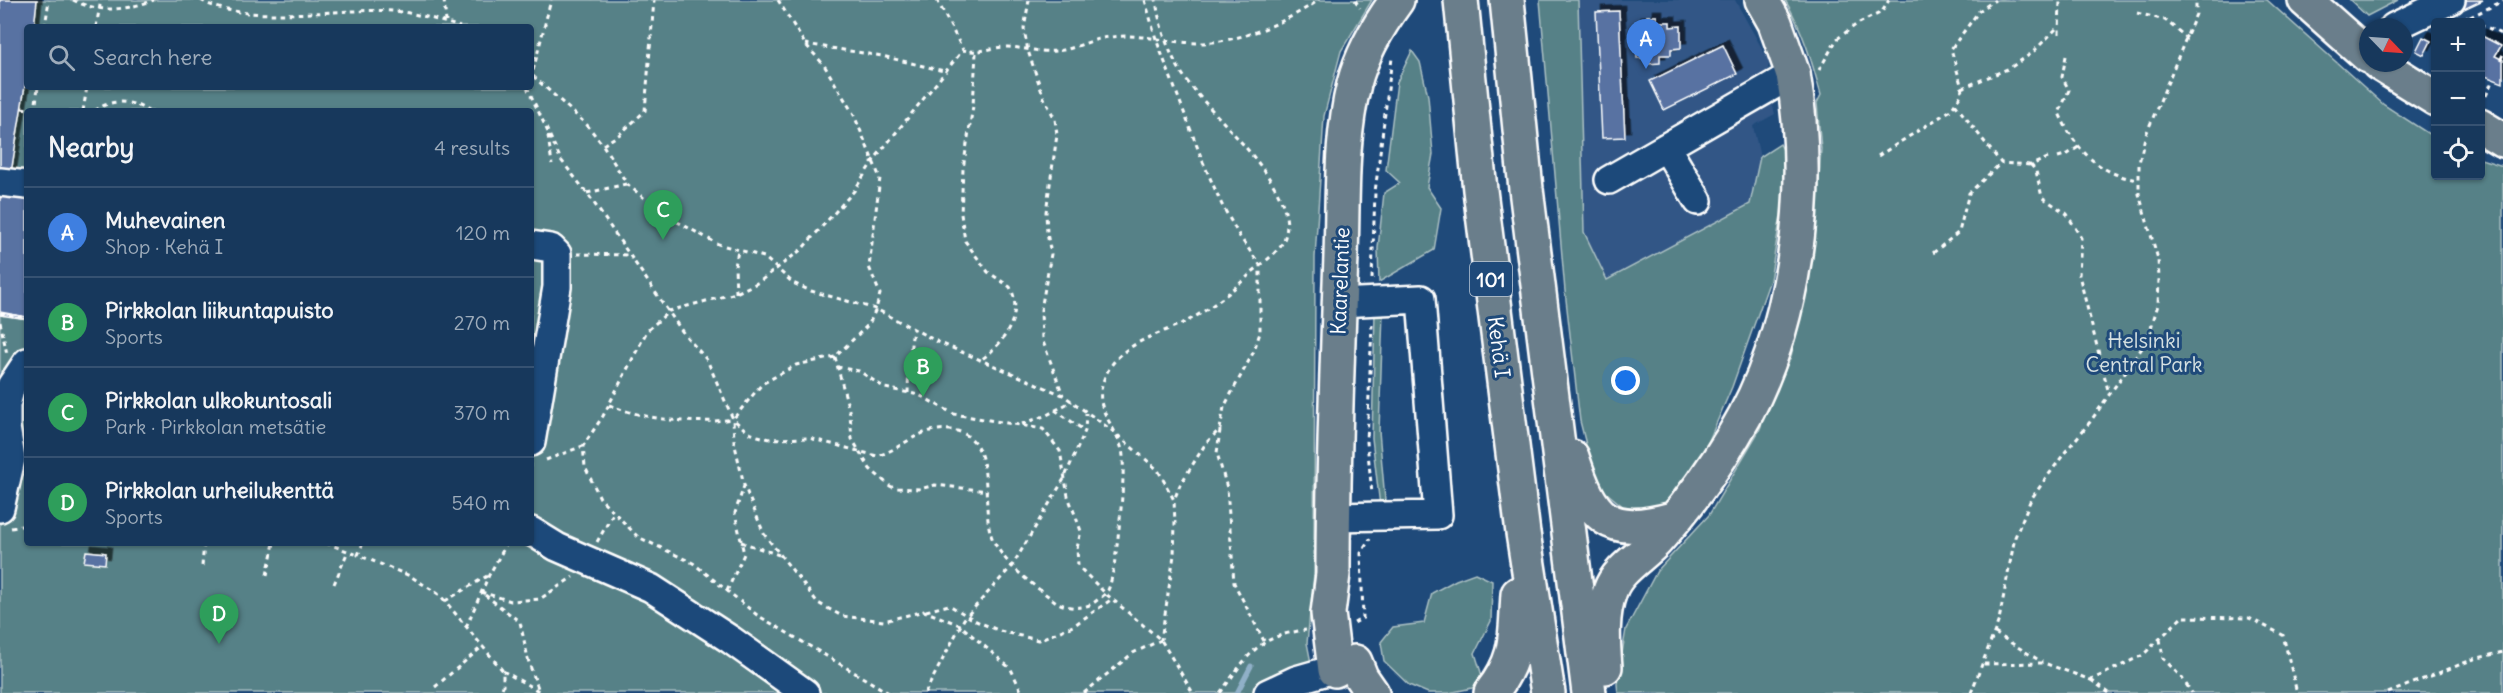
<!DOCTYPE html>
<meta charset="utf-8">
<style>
:root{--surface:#17385c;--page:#203f62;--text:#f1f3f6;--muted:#9eacbb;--line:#365272;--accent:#ffd166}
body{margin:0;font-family:Delius,sans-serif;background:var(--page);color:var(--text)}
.controls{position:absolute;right:18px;top:18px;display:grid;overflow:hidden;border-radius:6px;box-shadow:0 2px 4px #0004}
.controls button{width:54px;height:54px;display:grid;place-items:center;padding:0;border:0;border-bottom:2px solid var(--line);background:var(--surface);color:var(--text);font:30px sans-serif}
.compass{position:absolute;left:2359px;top:18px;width:54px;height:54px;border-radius:50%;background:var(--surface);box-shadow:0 2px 4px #0004;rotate:115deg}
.you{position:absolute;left:1626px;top:381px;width:21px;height:21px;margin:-15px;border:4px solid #fff;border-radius:50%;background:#1a73e8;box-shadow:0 0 0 9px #1a73e833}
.badge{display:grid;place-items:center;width:39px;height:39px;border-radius:50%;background:var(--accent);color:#fff;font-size:20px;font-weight:700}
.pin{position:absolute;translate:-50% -50px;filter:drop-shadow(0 2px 3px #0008)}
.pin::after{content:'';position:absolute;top:32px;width:21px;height:18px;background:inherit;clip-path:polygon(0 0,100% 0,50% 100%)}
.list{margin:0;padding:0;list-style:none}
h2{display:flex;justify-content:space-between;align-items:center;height:78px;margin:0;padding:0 24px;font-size:26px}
h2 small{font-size:20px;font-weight:400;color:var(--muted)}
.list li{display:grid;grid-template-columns:39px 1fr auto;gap:18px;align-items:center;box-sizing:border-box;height:90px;padding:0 24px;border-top:2px solid var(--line)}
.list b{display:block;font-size:22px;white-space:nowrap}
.list p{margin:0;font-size:20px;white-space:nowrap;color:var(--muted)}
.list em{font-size:20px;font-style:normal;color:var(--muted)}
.icon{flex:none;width:33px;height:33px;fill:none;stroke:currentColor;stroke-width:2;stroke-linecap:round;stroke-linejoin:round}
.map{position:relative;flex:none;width:2503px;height:693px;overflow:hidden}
.search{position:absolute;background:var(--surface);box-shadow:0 2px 4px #0004;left:24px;top:24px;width:510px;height:66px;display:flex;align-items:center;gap:15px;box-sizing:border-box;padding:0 21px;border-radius:6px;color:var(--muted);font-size:22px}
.panel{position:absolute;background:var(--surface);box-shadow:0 2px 4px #0004;left:24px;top:108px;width:510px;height:438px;border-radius:6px}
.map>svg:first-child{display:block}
.built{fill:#305686}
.green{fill:#578187;stroke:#abc0c3;stroke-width:1.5;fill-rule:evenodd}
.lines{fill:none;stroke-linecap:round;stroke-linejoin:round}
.stream{stroke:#90b0c8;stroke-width:5}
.building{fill:#5872a2;stroke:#fff;stroke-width:1.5;filter:url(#shadow)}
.minor-casing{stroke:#fff;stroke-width:32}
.major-casing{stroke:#fff;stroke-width:38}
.highway-casing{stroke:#fff;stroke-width:38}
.path{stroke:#fff;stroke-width:3;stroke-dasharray:4.5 4.5;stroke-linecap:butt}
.minor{stroke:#1f4a7a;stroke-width:27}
.major{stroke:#6b7e8b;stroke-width:33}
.highway{stroke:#6b7e8b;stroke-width:33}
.labels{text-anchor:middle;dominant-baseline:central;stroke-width:6;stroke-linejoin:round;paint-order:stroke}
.shield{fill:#1f4a7a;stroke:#bcc9d7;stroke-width:1.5}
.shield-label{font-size:20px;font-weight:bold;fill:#fff}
.street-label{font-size:21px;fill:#fff;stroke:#1f4a7a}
.park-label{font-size:21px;fill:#d5e0e1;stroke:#1f4a7a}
</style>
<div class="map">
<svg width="2503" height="693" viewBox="0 0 2503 693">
<defs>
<filter id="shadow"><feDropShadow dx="5.5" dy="-5.5" stdDeviation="0" flood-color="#0009"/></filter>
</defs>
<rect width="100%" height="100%" fill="#1f4a7a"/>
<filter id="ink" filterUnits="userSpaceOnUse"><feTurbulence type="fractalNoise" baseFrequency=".0167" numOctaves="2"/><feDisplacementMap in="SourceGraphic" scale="12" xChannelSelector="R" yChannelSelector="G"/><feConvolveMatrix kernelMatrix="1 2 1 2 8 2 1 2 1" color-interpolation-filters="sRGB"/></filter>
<g filter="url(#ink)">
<path class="built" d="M1578,0H1735L1769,61L1766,82L1775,114L1753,126L1760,157L1751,204L1607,280L1584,232Z"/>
<path class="green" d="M0,0H1372L1341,51L1324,116L1315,257L1314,574L1307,643L1317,693H0ZM27,27H531V87H27ZM27,111H531V543H27Z
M1540,0H1578L1584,232L1607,280L1750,204L1760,157L1780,144L1787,158L1781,215L1770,280L1732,387L1707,445L1671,498L1649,515L1625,508L1596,484L1580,421L1565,291Z
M1785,0H2267L2384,105L2435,138L2436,176H2480L2481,159L2503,166V693H1618L1617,684L1626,629L1657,571L1709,515L1759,431L1791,356L1809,282L1815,233L1821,149L1817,103L1821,95C1812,62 1803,30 1785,0Z
M2350,0H2398L2367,16Z
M1412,51L1420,62L1428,96L1433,154L1427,187L1441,208L1434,250L1379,282L1378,248L1384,193L1400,183L1386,170L1397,82Z
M1375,312H1383L1379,431L1385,500L1380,506L1372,438Z
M1475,573L1492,581L1491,621L1475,653L1483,679L1472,688L1449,693H1428L1409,685L1384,661L1381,642L1393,627L1424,623L1432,593L1456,580Z"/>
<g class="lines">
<path class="stream" d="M1237,693L1251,666"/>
</g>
<path class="building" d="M0,0H37L34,27H27V73L11,173L0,172Z
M2463,0H2483L2464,9L2460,1Z
M1619,11L1625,137L1602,138L1596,12Z
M1647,16H1657V22H1670V27L1681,26V48L1671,49V55H1660V63L1647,64V58H1637L1636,22H1647Z
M2480,35L2501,46L2495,56L2503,60V83L2480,74Z
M2423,37L2431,41L2424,55L2416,51Z
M1723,45L1737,74L1664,110L1650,81Z
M0,195L27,199V317L0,312Z
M0,313L27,317V319L0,315Z
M86,551L106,553L105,564L84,562Z"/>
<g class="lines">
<g class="minor-casing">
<path id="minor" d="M2394,27L2451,0
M1666,147L1698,201
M1609,180L1793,74
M0,182L27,185
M531,245L551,248L557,254V287L531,442
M0,508L11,459L6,427V405L11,386L27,362
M1333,517L1438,515L1421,299L1339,303
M531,531L557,547L651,588L731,640L805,693
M1268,693L1296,680L1355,663"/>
</g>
<g class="major-casing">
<path id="major" d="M1762,0L1775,23L1793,74
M2305,0L2368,56
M2378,63L2436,99
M2480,126L2503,140
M1335,670L1328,613L1333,574C1333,468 1337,362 1341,256C1343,199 1340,140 1354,84C1362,53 1378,26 1397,0"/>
</g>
<g class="highway-casing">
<path id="highway" d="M1461,0L1480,190L1523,533L1548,693
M1507,0L1526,189L1589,693
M1572,457C1592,519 1607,537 1673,519
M1355,662L1361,677L1372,693
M1605,667C1603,642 1601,615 1610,591C1617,570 1641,557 1656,541C1686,508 1711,473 1734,435C1796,333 1813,190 1793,74
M1491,693C1519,657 1515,637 1518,594"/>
</g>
<path class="path" d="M73,0C100,14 126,10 154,0
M201,0C240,26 344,7 393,11C416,13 438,20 460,27
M444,0L446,22
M778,0L805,44L824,65L854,115L880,178L869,267L880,294L876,309L869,324L835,357L796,365L762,384L733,419L734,441L744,485L764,534L818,603L842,616L884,621L924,611L960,625L1011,669L1022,693
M937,0L963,50
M1029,0L1024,29L1028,51L1044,98L1055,119L1057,135L1046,212L1047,233L1051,254L1041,310L1042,339L1063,395
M1145,0L1156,39L1203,162L1222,205L1240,237L1260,265V333L1253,353L1224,407L1220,429L1206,443L1180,485L1174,500
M1355,0L1360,8
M2137,13L2165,20L2187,38
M2466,17L2478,22
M2470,17L2503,1
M2480,24L2503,35
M45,27L49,0
M96,27L101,0
M2059,34L2060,0
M805,44L882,56L944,71
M976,53L973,106L963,169L961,214L965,241L988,272L1010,287C1025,315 1002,346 979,361
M2066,56L2062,77L2069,90L2059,113C2075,149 2099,175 2139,180
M2501,59L2503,54
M1819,70L1837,39L1857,24L1882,12L1889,0
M533,76L587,125L603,145L627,184L663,214L718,244L764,257L793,283L811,291L876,309L938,342L1063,395L1114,432L1158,470L1174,500L1175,524L1174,555L1161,640
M531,79L551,0
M527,87L561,160L587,193L684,334L707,360L733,419L749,433L758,436L770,439L809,438L877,456C899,450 914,432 937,430C1005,423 977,508 993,540C1006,566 1033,585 1055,601C1067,609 1085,610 1096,601C1100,598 1105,595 1108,590C1116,575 1127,466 1122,450C1115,422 1092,410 1104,379C1119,341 1159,336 1191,319C1211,308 1231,292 1248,276C1259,265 1280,253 1285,237C1300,190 1217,120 1190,85C1171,60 1160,31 1156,0
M1962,88L2010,68L2032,53L2059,26
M2486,96L2493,79
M1955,104L2001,163L2031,165
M22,108L42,111
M35,111L38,87
M83,111L87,87
M95,111C111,98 131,100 148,111
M548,136L552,164
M603,145L620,134L645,111L654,0
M1878,156L1951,110L1961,95L1962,88L1951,49L1979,11L1995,0
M2058,157L2068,154L2080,146
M2048,158L2031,165L2036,171L2042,197L2067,214L2081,238L2079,275L2109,394
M587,193L626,184
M1933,253L1959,232L1969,193L2001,163
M577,254L630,255
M1372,279L1375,192L1392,58
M736,293L735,266L738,251
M0,314L27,318
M0,322L7,354
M1372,324L1367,442L1372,494
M835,357L850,414L852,439L870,469L890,486L894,488L920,489L935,485L988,491
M837,367L859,371L885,388L919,395L954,414L1043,429L1060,451L1068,496L1081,531L1077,548L1078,566L1106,594L1161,640L1193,693
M908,393L909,361L913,329
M609,405C647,420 692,425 733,419
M1055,410L1085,431
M1022,424L1047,415L1072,401
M1220,430L1217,453L1227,488L1234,583L1264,641
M546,460L583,446
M11,528L27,525
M597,542L614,512
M741,542L779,555
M326,543L358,555
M363,543L358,555L410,576L440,595L503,671V686L500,693
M202,566L204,543
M267,575L274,543
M334,584L348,551
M727,591L744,554L735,513L744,486
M481,592L511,601L540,599L573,577
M485,595L520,622L529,663L539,691
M445,601L487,576
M926,611L949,605L976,621L1000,631L1038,640L1073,626L1112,599
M1354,623L1363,618L1361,553L1370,539
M466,627L489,575L507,543
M1995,633L2042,662
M2160,639L2163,658L2182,678L2192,693
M1984,664L2044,663L2091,680L2143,655L2182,617L2249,618L2283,635L2297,693
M503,671L542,693
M2091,680L2109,693
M435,687L483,646
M889,693L757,615L693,563L638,537L600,498L585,467L583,446L603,416L647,331L669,311L736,293L759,282L802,249L854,191L873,161L963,50C981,54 990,47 1008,47C1027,48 1043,54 1063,50C1079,47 1094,38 1111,37C1141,33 1169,43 1199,43C1240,42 1285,23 1319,0
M925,693L964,619L1012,566L1064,479L1085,431L1086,413
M1084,693L1133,653L1161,640
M1220,693C1248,656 1256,636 1306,630
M1971,693L1999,620L2015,537L2031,499L2066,451L2090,422L2147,341L2158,305L2159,279L2158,259L2139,194V163L2145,137L2196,14V0
M2388,693L2474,659L2503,652"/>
<use href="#minor" class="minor"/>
<use href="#major" class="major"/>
<use href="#highway" class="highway"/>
</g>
</g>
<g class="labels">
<rect class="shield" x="1470" y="262" width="42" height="34" rx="4.5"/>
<g class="shield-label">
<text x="1491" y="279">101</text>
</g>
<g class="street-label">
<text transform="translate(1340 281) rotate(-88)">Kaarelantie</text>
<text transform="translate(1499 347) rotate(83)">Kehä I</text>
</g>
<g class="park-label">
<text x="2144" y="340">Helsinki<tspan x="2144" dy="24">Central Park</tspan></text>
</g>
</g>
</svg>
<div class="controls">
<button>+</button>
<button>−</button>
<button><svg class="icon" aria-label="locate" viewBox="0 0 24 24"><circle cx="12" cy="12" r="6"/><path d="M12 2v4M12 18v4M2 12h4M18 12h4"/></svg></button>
</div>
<svg class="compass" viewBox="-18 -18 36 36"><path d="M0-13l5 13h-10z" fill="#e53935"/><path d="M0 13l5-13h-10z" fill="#9eacbb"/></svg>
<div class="you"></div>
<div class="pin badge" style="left:1646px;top:69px;background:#3f7fe0">A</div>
<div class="pin badge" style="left:923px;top:397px;background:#2e9e5b">B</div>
<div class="pin badge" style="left:663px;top:240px;background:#2e9e5b">C</div>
<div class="pin badge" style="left:219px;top:644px;background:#2e9e5b">D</div>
<div class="search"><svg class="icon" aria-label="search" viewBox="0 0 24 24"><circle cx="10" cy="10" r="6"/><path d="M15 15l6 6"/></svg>Search here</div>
<section class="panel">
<h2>Nearby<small>4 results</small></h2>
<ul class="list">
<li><span class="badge" style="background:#3f7fe0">A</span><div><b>Muhevainen</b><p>Shop · Kehä I</p></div><em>120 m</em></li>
<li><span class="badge" style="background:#2e9e5b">B</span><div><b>Pirkkolan liikuntapuisto</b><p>Sports</p></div><em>270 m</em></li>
<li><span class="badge" style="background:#2e9e5b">C</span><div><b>Pirkkolan ulkokuntosali</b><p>Park · Pirkkolan metsätie</p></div><em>370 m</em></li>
<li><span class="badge" style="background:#2e9e5b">D</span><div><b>Pirkkolan urheilukenttä</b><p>Sports</p></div><em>540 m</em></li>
</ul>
</section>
</div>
